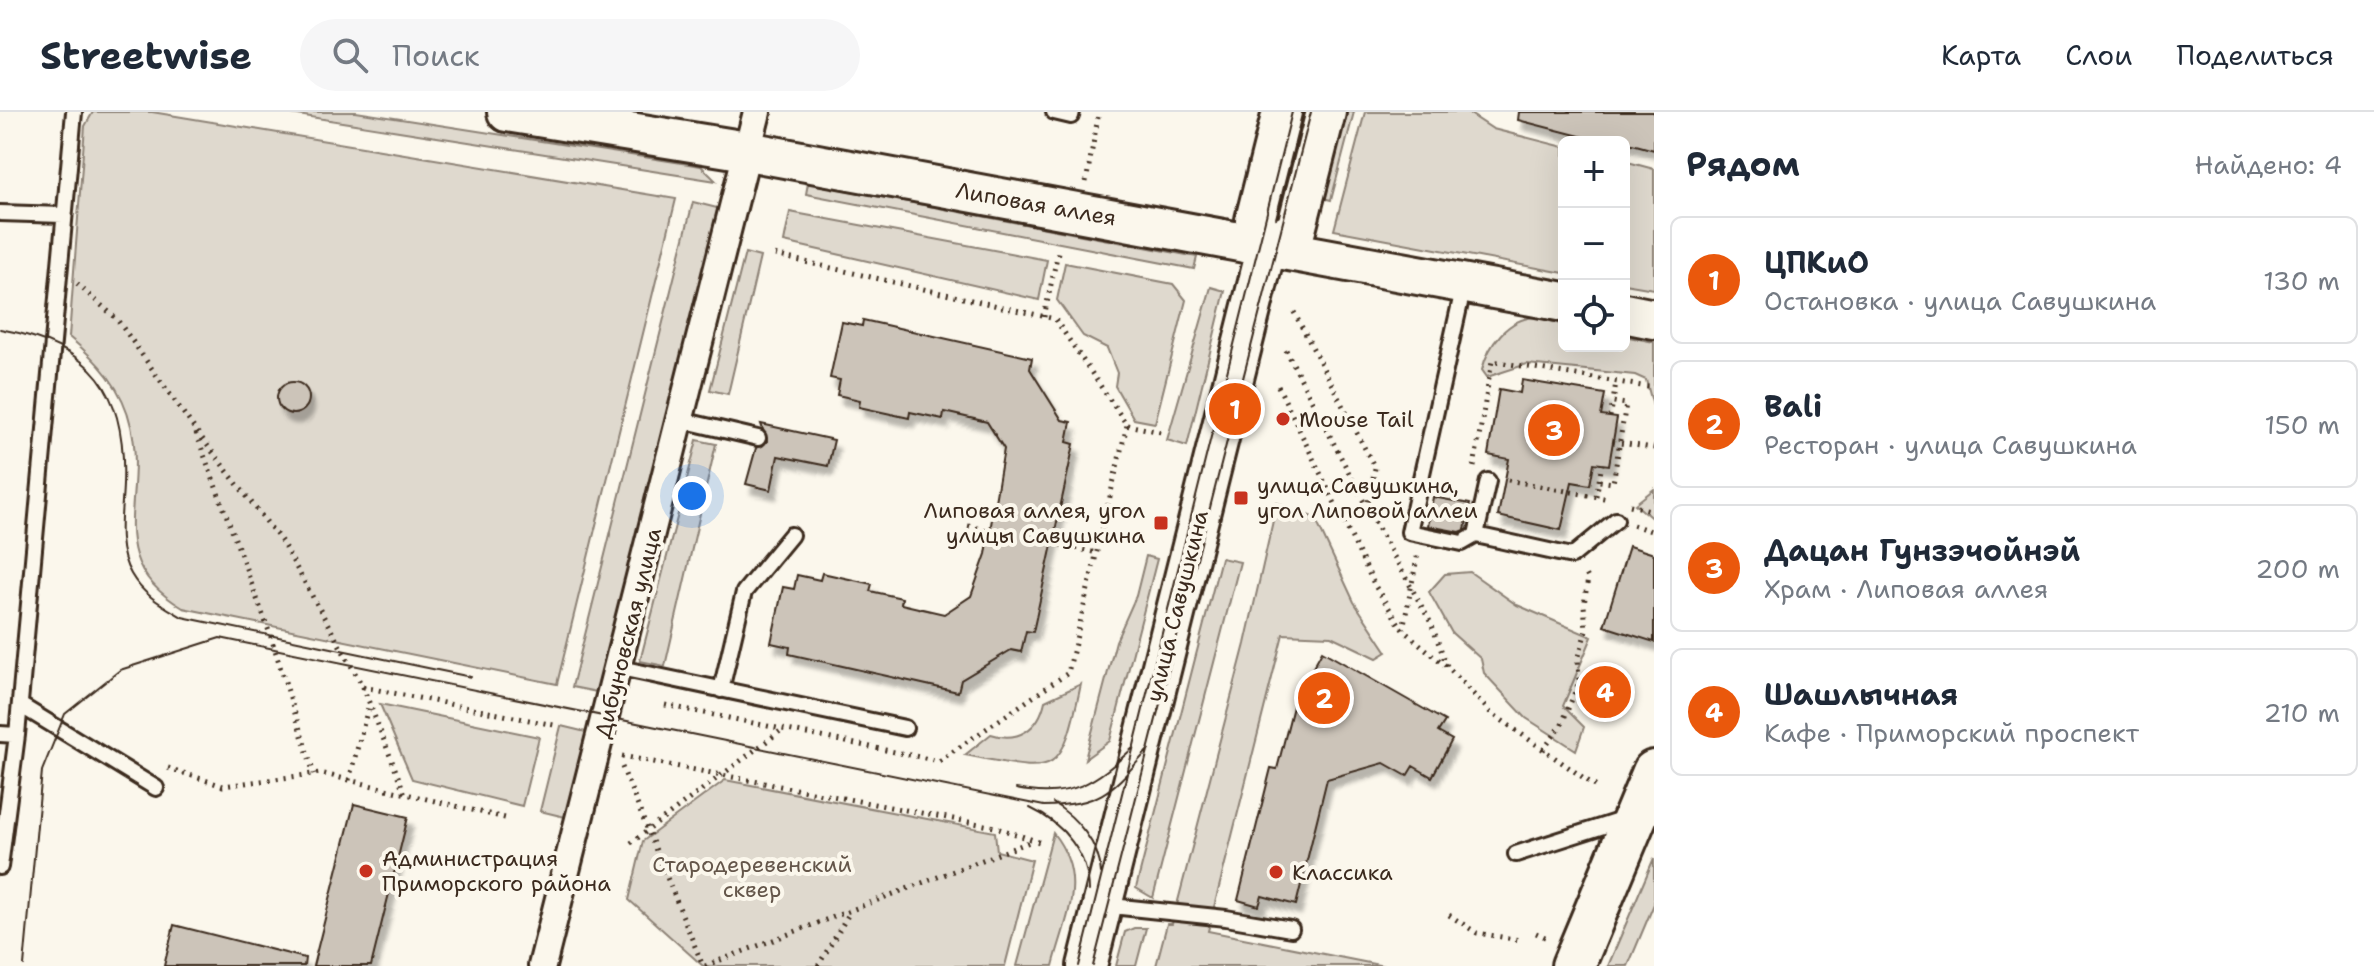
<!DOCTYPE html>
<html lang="ru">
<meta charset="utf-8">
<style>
:root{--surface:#fff;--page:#f6f6f7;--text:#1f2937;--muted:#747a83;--line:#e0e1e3;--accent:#ea580c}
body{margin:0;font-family:"Shantell Sans",sans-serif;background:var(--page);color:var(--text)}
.controls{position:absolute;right:24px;top:24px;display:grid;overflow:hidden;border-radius:12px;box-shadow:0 8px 32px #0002}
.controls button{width:72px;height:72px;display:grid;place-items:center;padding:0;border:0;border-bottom:2px solid var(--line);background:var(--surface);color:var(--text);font:40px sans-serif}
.you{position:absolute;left:692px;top:384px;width:28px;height:28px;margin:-20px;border:6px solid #fff;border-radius:50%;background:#1a73e8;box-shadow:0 0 0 12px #1a73e833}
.badge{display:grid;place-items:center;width:52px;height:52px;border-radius:50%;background:var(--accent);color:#fff;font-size:26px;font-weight:700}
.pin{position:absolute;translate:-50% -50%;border:4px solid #fff;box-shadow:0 2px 8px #0006}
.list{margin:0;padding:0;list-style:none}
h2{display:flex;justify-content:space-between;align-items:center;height:104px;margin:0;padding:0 32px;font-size:34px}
h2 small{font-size:26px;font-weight:400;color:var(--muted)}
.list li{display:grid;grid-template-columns:52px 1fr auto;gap:24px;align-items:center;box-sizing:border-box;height:128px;margin:0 16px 16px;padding:0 16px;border:2px solid var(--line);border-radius:12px}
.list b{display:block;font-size:30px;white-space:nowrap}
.list p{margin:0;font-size:26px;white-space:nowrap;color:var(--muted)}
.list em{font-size:26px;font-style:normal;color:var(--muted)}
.icon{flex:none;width:44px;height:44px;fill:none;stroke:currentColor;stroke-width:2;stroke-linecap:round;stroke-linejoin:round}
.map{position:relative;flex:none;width:1654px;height:854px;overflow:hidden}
header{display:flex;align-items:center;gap:48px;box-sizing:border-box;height:112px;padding:0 40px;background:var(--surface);border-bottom:2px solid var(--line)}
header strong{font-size:38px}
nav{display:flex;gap:44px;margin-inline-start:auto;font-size:28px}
.search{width:560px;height:72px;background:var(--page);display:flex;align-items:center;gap:20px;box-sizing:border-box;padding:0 28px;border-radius:44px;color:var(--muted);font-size:30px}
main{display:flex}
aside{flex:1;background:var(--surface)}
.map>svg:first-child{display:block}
.green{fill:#dfd9ce;stroke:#8d8276;stroke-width:2}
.building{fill:#ccc4b9;stroke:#3b2a1e;stroke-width:2;filter:url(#shadow)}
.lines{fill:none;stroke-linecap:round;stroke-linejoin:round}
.lane-casing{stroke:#3b2a1e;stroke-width:20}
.street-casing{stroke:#3b2a1e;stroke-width:32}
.secondary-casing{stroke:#3b2a1e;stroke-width:44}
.primary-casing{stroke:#3b2a1e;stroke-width:48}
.path{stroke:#3b2a1e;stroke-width:5;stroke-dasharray:2 6;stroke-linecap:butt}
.lane{stroke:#fbf7ec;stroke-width:14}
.street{stroke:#fbf7ec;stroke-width:26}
.secondary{stroke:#fbf7ec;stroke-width:38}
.primary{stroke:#fbf7ec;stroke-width:42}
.tram{stroke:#3b2a1e;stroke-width:2}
.poi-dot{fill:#c8321e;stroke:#fbf7ec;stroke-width:3}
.labels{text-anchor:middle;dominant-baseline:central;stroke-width:8;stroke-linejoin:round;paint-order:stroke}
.street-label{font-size:22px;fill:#3b2a1e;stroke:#fbf7ec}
.poi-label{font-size:22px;fill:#3b2a1e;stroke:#fbf7ec;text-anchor:start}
.park-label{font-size:22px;fill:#64564a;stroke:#fbf7ec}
</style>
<header>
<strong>Streetwise</strong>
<div class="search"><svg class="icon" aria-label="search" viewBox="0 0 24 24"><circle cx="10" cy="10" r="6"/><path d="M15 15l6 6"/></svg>Поиск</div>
<nav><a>Карта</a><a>Слои</a><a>Поделиться</a></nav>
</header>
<main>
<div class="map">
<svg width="1654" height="854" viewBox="0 0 1654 854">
<defs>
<filter id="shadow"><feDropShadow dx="5" dy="9" stdDeviation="2" flood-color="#0004"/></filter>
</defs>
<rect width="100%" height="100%" fill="#fbf7ec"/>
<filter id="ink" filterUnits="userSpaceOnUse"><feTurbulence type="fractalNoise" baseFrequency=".0125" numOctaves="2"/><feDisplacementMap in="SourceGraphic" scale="16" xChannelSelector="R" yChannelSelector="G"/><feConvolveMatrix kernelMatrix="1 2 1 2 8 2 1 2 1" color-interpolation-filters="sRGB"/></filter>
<g filter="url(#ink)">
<path class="green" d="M93,0H152L676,87L557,572L183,496C99,447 148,387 131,314C123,276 98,249 69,225L85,14Z
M279,0H356L701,54L716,69Z
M1336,0H1354L1331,88L1315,84Z
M1365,0H1467L1493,17L1564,35V161L1334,118Z
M1624,49L1654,57V177L1624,172Z
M808,71L1197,145L1194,157L806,82Z
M693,90L721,97L597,580L572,575Z
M790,100L1047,148L1039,188L784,130Z
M745,141L760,145L728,282L710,278Z
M1065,151L1173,172L1186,188L1155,311L1134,307L1115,274L1117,261L1107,236L1083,224L1057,188Z
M1211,175L1225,179L1187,334L1167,328Z
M1536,205L1564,213V234H1624V224L1654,230V298L1646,268L1635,263L1527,252L1487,265L1482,258C1488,233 1508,206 1536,205Z
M697,328L716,332L665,554L640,549Z
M1654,377V408L1635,392Z
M1277,391L1315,406L1354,490L1387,540L1377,546L1331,524L1283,522L1208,819L1384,854H1156L1167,812H1172L1245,532Z
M1146,444L1157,447L1110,629L1085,647L1116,529L1136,484Z
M1221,446L1240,450L1153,786L1136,776Z
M1470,460L1517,493L1592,525L1563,594L1584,615L1576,638L1526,606L1484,561L1481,547L1452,521L1429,480L1445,462Z
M1081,572C1061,667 1057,661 965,643L991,622C1018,631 1039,617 1045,589Z
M380,592L539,625L522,694L412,667Z
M561,614L586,620L565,705L540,699Z
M725,668L995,720L997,739L1032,748L1005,854H703L629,788L643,729Z
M1053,721C1089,767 1066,803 1053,854H1017Z
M1654,746V792L1628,854H1608Z
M1134,816H1146L1136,854H1116L1125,820Z"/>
<path class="building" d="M1519,0H1654V38L1625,30H1603L1518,8Z
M863,208L1032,246L1030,257L1062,308L1071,310L1067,330L1074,332L1033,520L1026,519L1021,540L1011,538L961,568L958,580L789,542L790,535L771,531L783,475L794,477L797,463L820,468L822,461L872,472L870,479L902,486L901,492L944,502L971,484L986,442L1004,337L987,310L944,300L943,307L910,300L909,306L859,295L860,288L837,283L840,268L830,266L842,210L862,214Z
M1522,268L1605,282L1601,304L1617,306L1609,353L1594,351L1590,373L1572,370L1561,418L1498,404L1509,347L1488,343L1499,277L1520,281Z
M277 286a16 16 0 1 1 32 0a16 16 0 1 1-32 0Z
M761,312L834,328L828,354L778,344L771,378L746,372L756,336L767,329Z
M1433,385L1470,392L1465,418L1460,420L1428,414Z
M1629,434L1654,442V530L1604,514Z
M1322,539L1445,609L1438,620L1452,628L1432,665L1413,654L1407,664L1384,651L1327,667L1296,793L1262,784L1259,794L1238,788L1271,656L1277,657L1299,571L1304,572Z
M354,692L408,705L371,854H313Z
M174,813L305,846L304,854H164Z"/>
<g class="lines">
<g class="lane-casing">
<path id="lane" d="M1054,0L1071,4L1072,0
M0,101L63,103
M1464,173L1409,420L1462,431L1476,423
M681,308L758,326
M1488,369L1476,423L1572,444L1616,408
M620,556L905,616
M721,578L744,480L791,423
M20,593L156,676
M0,622L17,623
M1516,742L1625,707
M0,755L17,623L74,0
M1102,793L1226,806L1291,817"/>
</g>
<g class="street-casing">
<path id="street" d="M542,854L757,0"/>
</g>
<g class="secondary-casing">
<path id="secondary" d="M507,0L747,39L1564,190
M1267,134L1296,118L1326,0
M1624,201L1654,207
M1087,854L1267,134L1255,108L1282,0"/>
</g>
<g class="primary-casing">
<path id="primary" d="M1573,854L1654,660"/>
</g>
<path class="path" d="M1086,70L1099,0
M77,172L116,206L194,316L282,430L363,575L405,682
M1294,200L1375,356L1367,396L1431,511L1447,554L1490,600L1598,676
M1044,205L1058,140
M1286,238L1367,396L1342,407
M1278,274L1375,474L1403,518L1446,554
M1610,305L1613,290
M1127,313L1161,320
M196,321L270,522L314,662
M1613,330L1654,336
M1474,355L1492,249L1654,276
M1508,368L1609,387
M1599,369L1602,352
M1596,384L1599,369L1613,371L1626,292L1613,290L1616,270
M1630,393L1654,399
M1633,413L1654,420
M968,414L991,419
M1052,431L1097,441
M1403,517L1418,441
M363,575L554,613
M665,593L939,649L1068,561L1127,313L1055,207L770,142
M1543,638L1561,614L1579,570L1578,548L1586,518L1584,493L1588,466L1584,459
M622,644L995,715L1042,731
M622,655L703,854
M168,656L223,674L320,661L509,707
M349,668L369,592
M631,731L783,617
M1449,803L1477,821L1520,828
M1536,821L1547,826
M705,854L1032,729
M818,854L850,800"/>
<use href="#lane" class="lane"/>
<use href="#street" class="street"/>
<use href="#secondary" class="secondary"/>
<use href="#primary" class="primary"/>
<path class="tram" d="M0,217C93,234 127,278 123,373C122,402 115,434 131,462C143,483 162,493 182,505L471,565
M1016,677C1071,688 1095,671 1134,635
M1053,691C1076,705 1100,732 1101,761
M1030,696C1063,711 1089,743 1089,779
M24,854L42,659L65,602L120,558L220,526L1044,694C1103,693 1112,678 1149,637
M1079,854L1292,0
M1093,854L1311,0"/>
</g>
</g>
<g class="poi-dot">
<circle cx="1283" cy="307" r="8"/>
<rect x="1233" y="378" width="16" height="16" rx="4"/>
<rect x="1153" y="403" width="16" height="16" rx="4"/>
<circle cx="366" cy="759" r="8"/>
<circle cx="1276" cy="760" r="8"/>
</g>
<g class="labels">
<g class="street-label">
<text transform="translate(1036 92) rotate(10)">Липовая аллея</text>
<text transform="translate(1177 494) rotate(-76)">улица Савушкина</text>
<text transform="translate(628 521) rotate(-76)">Дибуновская улица</text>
</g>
<g class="poi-label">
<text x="1299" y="307">Mouse Tail</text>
<text x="1257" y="373">улица Савушкина,<tspan x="1257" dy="25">угол Липовой аллеи</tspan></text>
<text x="1145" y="398" text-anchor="end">Липовая аллея, угол<tspan x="1145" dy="25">улицы Савушкина</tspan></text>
<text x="382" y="746">Администрация<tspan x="382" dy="25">Приморского района</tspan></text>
<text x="1292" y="760">Классика</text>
</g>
<g class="park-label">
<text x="752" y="752">Стародеревенский<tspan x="752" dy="25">сквер</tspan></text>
</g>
</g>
</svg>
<div class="controls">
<button>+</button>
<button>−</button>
<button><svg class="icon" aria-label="locate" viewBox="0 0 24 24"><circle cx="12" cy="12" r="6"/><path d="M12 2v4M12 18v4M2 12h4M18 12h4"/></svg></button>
</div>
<div class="you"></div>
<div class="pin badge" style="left:1235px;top:297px">1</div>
<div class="pin badge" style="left:1324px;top:586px">2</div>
<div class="pin badge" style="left:1554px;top:318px">3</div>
<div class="pin badge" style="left:1605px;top:580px">4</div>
</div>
<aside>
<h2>Рядом<small>Найдено: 4</small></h2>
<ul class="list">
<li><span class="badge">1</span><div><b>ЦПКиО</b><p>Остановка · улица Савушкина</p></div><em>130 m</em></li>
<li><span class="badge">2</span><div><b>Bali</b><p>Ресторан · улица Савушкина</p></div><em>150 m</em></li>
<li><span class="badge">3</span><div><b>Дацан Гунзэчойнэй</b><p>Храм · Липовая аллея</p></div><em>200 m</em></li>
<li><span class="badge">4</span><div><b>Шашлычная</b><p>Кафе · Приморский проспект</p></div><em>210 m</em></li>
</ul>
</aside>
</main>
